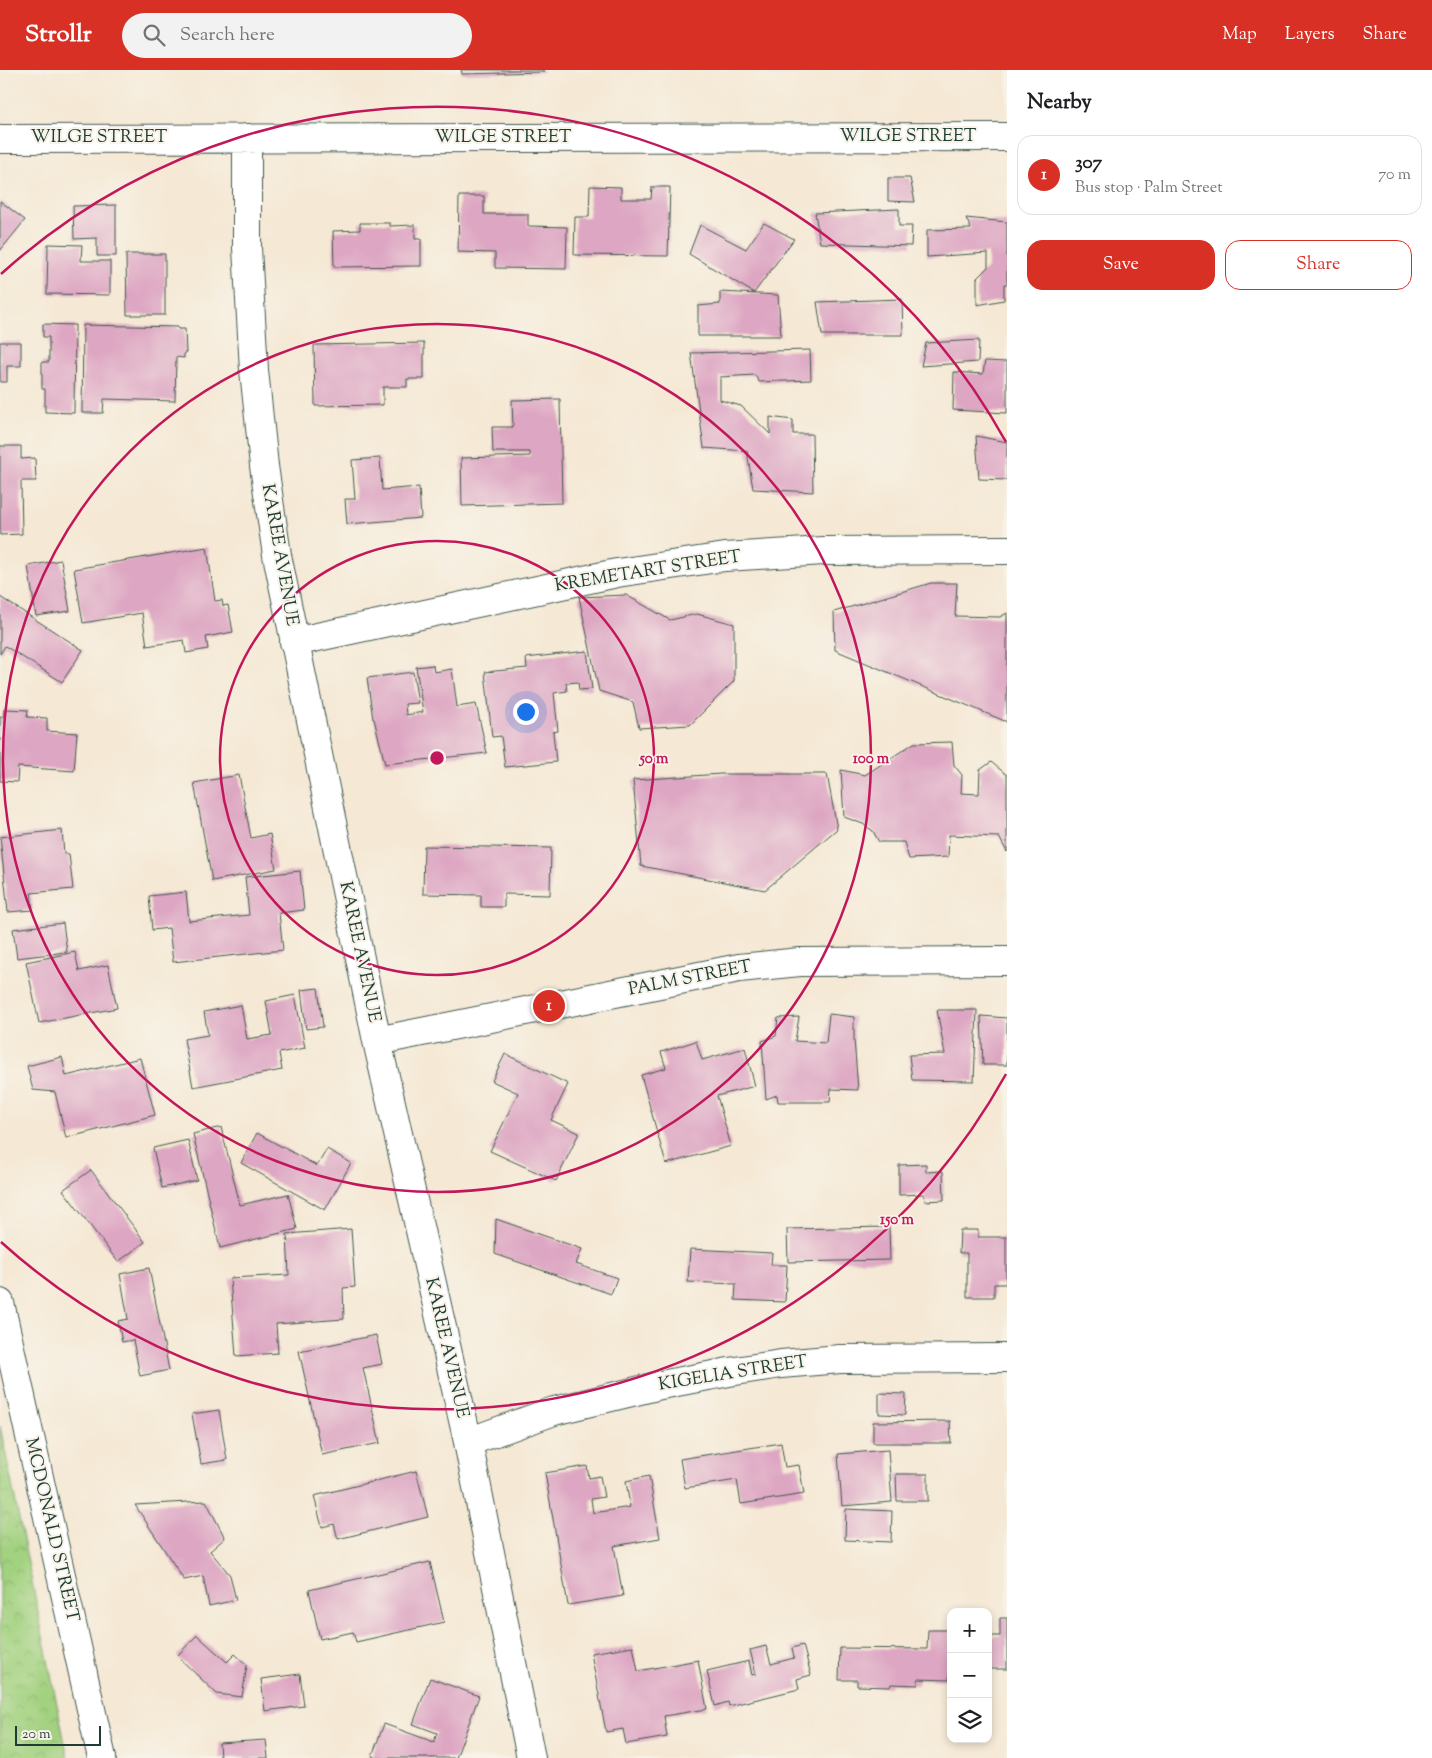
<!DOCTYPE html>
<meta charset="utf-8">
<style>
:root{--surface:#fff;--page:#f2f2f2;--text:#202124;--muted:#757577;--line:#e0e0e0;--accent:#d93025}
body{margin:0;font-family:"Sorts Mill Goudy",serif;background:var(--page);color:var(--text)}
.controls{position:absolute;right:15px;bottom:15px;display:grid;overflow:hidden;border-radius:10px;box-shadow:0 2px 8px #0003}
.controls button{width:45px;height:45px;display:grid;place-items:center;padding:0;border:0;border-bottom:1px solid var(--line);background:var(--surface);color:var(--text);font:25px sans-serif}
.scale{position:absolute;left:15px;bottom:12px;width:86px;box-sizing:border-box;padding-left:5px;border:2px solid #1f3d34;border-top:0;font-size:14px;line-height:18px;white-space:nowrap;color:#1f3d34;-webkit-text-stroke:4px #f7f3e8;paint-order:stroke}
.you{position:absolute;left:525px;top:641px;width:18px;height:18px;margin:-12px;border:4px solid #fff;border-radius:50%;background:#1a73e8;box-shadow:0 0 0 8px #1a73e833}
.badge{display:grid;place-items:center;width:32px;height:32px;border-radius:50%;background:var(--accent);color:#fff;font-size:16px;font-weight:700}
.pin{position:absolute;translate:-50% -50%;border:2px solid #fff;box-shadow:0 1px 5px #0006}
.list{margin:0;padding:0;list-style:none}
h2{display:flex;justify-content:space-between;align-items:center;height:65px;margin:0;padding:0 20px;font-size:21px}
h2 small{font-size:16px;font-weight:400;color:var(--muted)}
.list li{display:grid;grid-template-columns:32px 1fr auto;gap:15px;align-items:center;box-sizing:border-box;height:80px;margin:0 10px 10px;padding:0 10px;border:1px solid var(--line);border-radius:15px}
.list b{display:block;font-size:19px;white-space:nowrap}
.list p{margin:0;font-size:16px;white-space:nowrap;color:var(--muted)}
.list em{font-size:16px;font-style:normal;color:var(--muted)}
.actions{display:flex;gap:10px;padding:15px 20px}
.actions a{flex:1;padding:11px 0;border:1px solid var(--accent);border-radius:15px;text-align:center;font-size:18px;color:var(--accent)}
.actions .main{background:var(--accent);color:#fff}
.icon{flex:none;width:28px;height:28px;fill:none;stroke:currentColor;stroke-width:2;stroke-linecap:round;stroke-linejoin:round}
.map{position:relative;flex:none;width:1007px;height:1688px;overflow:hidden}
header{display:flex;align-items:center;gap:30px;box-sizing:border-box;height:70px;padding:0 25px;background:var(--accent);color:#fff}
header strong{font-size:24px}
nav{display:flex;gap:28px;margin-inline-start:auto;font-size:18px}
.search{width:350px;height:45px;background:var(--page);display:flex;align-items:center;gap:12px;box-sizing:border-box;padding:0 18px;border-radius:28px;color:var(--muted);font-size:19px}
main{display:flex}
aside{flex:1;background:var(--surface)}
.map>svg:first-child{display:block}
.park{fill:url(#park-crowns);stroke:#60875a}
.building{fill:#dda6c2}
.lines{fill:none;stroke-linecap:round;stroke-linejoin:round}
.minor-casing{stroke:#3f574c;stroke-width:30}
.minor{stroke:#fff;stroke-width:28}
.ring{fill:none;stroke:#c2185b;stroke-width:2.5}
.labels{text-anchor:middle;dominant-baseline:central;stroke-width:4;stroke-linejoin:round;paint-order:stroke}
.street-label{font-size:18px;fill:#1f3d34;stroke:#f7f3e8}
.centre{fill:#c2185b;stroke:#f7f3e8;stroke-width:2.5}
.ring-label{font-size:15px;text-anchor:middle;font-weight:bold;fill:#c2185b;stroke:#f7f3e8;stroke-width:4;stroke-linejoin:round;paint-order:stroke}
</style>
<header>
<strong>Strollr</strong>
<div class="search"><svg class="icon" aria-label="search" viewBox="0 0 24 24"><circle cx="10" cy="10" r="6"/><path d="M15 15l6 6"/></svg>Search here</div>
<nav><a>Map</a><a>Layers</a><a>Share</a></nav>
</header>
<main>
<div class="map">
<svg width="1007" height="1688" viewBox="0 0 1007 1688">
<defs>
<pattern id="park-crowns" width="20" height="18" patternUnits="userSpaceOnUse" patternTransform="scale(1.25)"><rect width="20" height="18" fill="#a2d17f"/><path d="M2 6a3 3 0 1 1 6 0M12 15a3 3 0 1 1 6 0" fill="none" stroke="#8bb46e"/></pattern>
</defs>
<rect width="100%" height="100%" fill="#f7f3e8"/>
<filter id="ink" filterUnits="userSpaceOnUse"><feTurbulence type="fractalNoise" baseFrequency=".02" numOctaves="2"/><feDisplacementMap in="SourceGraphic" scale="10" xChannelSelector="R" yChannelSelector="G"/><feConvolveMatrix kernelMatrix="1 2 1 2 8 2 1 2 1" color-interpolation-filters="sRGB"/></filter>
<filter id="wash" filterUnits="userSpaceOnUse"><feTurbulence type="fractalNoise" baseFrequency=".0096" numOctaves="4" result="noise"/><feDisplacementMap in="SourceGraphic" scale="20" xChannelSelector="R" yChannelSelector="G"/><feGaussianBlur stdDeviation="1.12" result="paint"/><feColorMatrix in="noise" values="0 0 0 0 0 0 0 0 0 0 0 0 0 0 0 0 0 1.4 0 .05"/><feComposite in="paint" operator="in"/></filter>
<g filter="url(#wash)">
<rect width="100%" height="100%" fill="#f5e8d4"/>
<path class="park" d="M0,1356L68,1688H0Z"/>
<g id="blocks">
<path class="building" d="M461,0H544V2L462,4Z
M888,108H910L915,132L888,131Z
M590,116L621,117V129H651L652,117H670L668,186L574,185L575,147H589Z
M459,126H484V144H528V156L567,157L566,199L495,198V183L458,182Z
M0,131L25,150L0,181Z
M116,135V186H97V168L74,169L73,136Z
M899,139V156H912L911,176L820,173L815,143Z
M966,148L1007,152V214H1004V230L977,235V208L988,197V183L927,187V160L971,159Z
M360,153H390V156L415,155V169H421V196L334,197L333,161L360,160Z
M764,153L794,169L754,223L689,184L700,155L746,179Z
M48,174L82,175L81,191H110V225L47,224Z
M126,184H165V245H127Z
M720,222L778,225L781,266H698V236L720,234Z
M902,229L903,265H822L817,232Z
M43,254L75,255L74,343L45,342V319H42V292H49V267H43Z
M83,255L178,257V259H185L186,283H184V288L176,287L175,331L104,329L103,343H82Z
M979,270L978,292L921,296L926,273Z
M0,272H21V296H7V312H0Z
M424,273V309H407V317H383V335L315,336L314,275Z
M810,280L811,310L759,312L755,305L720,307V330L741,336L770,364V347L793,350V364H812L813,422L753,419L747,381L704,378L691,283Z
M985,291L1007,292V343L953,340L954,302L983,304Z
M560,329L562,433L462,436L461,388L530,386V382H493L492,357H513L512,330Z
M976,366L1007,372V410L979,409Z
M0,376H21V389L35,388L36,411H21L22,464L0,465Z
M380,388L382,420L419,417L421,448L347,454L345,429H355L352,390Z
M207,477L215,531L222,530L223,536L228,535L233,562L206,567L208,579L186,583L184,570L147,576L142,543L83,553L74,499Z
M61,490L70,541L36,546L28,496Z
M931,513H957L955,546L1000,547L1007,543V652L835,580L834,542Z
M626,525L670,550L697,544L734,554V611L690,655L639,658L633,632L599,621L579,527Z
M0,527L83,580L62,612L5,576L0,584Z
M587,581L592,619L579,620L578,612L566,613L567,621L554,623L558,661L553,662L556,692L505,697L501,666L492,667L485,602L527,598L526,588Z
M433,595L434,602L452,599L457,637L476,634L487,683L385,694L374,649H373L367,608L413,602L418,633L405,634L406,645L423,642L416,597Z
M4,639L28,640L27,647L47,648V661L77,663L74,701L18,697L17,712L0,711V647H3Z
M952,672L954,695L962,705L961,723L979,724L980,700L991,692L1007,705V782L999,767L949,765L948,787L909,789L904,772H879L873,761L863,754L844,747L841,700L865,705L914,673Z
M721,704H827L837,759L765,820L641,796L633,710Z
M239,705L251,768L270,764L276,799L212,811L194,713Z
M62,760L64,784H69L73,819L31,823L33,840L8,842L0,767Z
M424,776L551,778L550,825L504,824V837H481V825L423,824Z
M300,801L304,840L279,843L283,880L173,892L169,858L152,860L149,826L186,822L189,851L249,845L245,807Z
M63,853L67,882L17,888L13,859Z
M75,882L79,901L108,895L117,938L39,953L26,892Z
M318,918L323,957L306,959L301,920Z
M295,925L305,978L279,983L282,1000L193,1017L184,969L208,965L204,942L241,935L247,969L272,965L266,931Z
M937,940H977L974,1011L912,1010L909,985L945,984Z
M829,944L854,947V969L858,1020L831,1019L830,1032H778L777,1025L766,1029L762,971L776,966L778,948L799,947L795,971L826,973Z
M981,946L1007,948V995H983Z
M696,971L702,990L745,978L755,1016L717,1026L731,1076L666,1094L641,1005L666,998L661,982Z
M505,984L568,1014L551,1050L579,1063L556,1111L490,1081L518,1023L492,1011Z
M62,987L66,1006L140,988L155,1045L66,1068L55,1022L33,1020L27,996Z
M221,1057L240,1135L288,1124L297,1159L220,1178L193,1064Z
M257,1063L317,1096L327,1079L351,1093L325,1140L241,1093Z
M188,1070L197,1110L162,1118L153,1078Z
M926,1094V1102L943,1101L944,1130L925,1131L924,1124L899,1125V1095Z
M91,1100L145,1172L118,1192L63,1120Z
M496,1149L582,1179L576,1194L617,1208L611,1224L495,1184Z
M889,1157L890,1190L788,1192L787,1159Z
M351,1159L355,1217L343,1218L344,1249L276,1254L278,1283L236,1286L230,1208L289,1205L287,1164Z
M960,1160H978V1167H1006V1214H994V1227H967V1183H959Z
M690,1179L772,1183L771,1195H787L785,1232L735,1230L736,1214L688,1212Z
M149,1198L169,1300L140,1306L133,1270L122,1272L118,1251L128,1249L120,1204Z
M376,1265L382,1294L363,1298L380,1373L322,1385L299,1281Z
M879,1323L906,1324L905,1345L879,1344Z
M219,1340L227,1390L201,1394L192,1344Z
M950,1351L951,1373H873V1352Z
M781,1373L785,1397L799,1395L804,1424L741,1434L737,1410L685,1418L680,1389Z
M888,1380L892,1432L842,1436L838,1384Z
M587,1396L589,1408L600,1406L604,1427L591,1429L593,1443L630,1437L626,1411L649,1406L660,1468L614,1476L623,1526L568,1535L545,1403Z
M416,1401L428,1447L338,1469L334,1454L322,1457L314,1426Z
M896,1404H928V1431H897Z
M206,1431L225,1468L210,1481L230,1505L236,1530L209,1536L203,1506L184,1510L135,1435Z
M846,1439L892,1441L891,1472L845,1470Z
M430,1492L444,1552L356,1572L353,1562L320,1569L309,1520Z
M1000,1548H1007V1599H988V1566H1000Z
M928,1560H950L949,1610L918,1609V1615L891,1614L890,1617L857,1616V1610H839L840,1578L927,1579Z
M197,1565L227,1592L235,1584L247,1595L242,1627L217,1624L177,1586Z
M803,1575L811,1605L797,1609L799,1619L729,1636L728,1632L715,1636L707,1601L749,1591L752,1605L756,1604L750,1580L766,1576L771,1594L794,1588L792,1578Z
M633,1576L638,1601L698,1590L707,1639L664,1646L667,1667L626,1674L623,1659L606,1662L591,1583Z
M300,1604L304,1636L265,1641L261,1609Z
M430,1608L479,1626L456,1688H377L372,1686L384,1654L434,1672L437,1663L413,1654Z
M266,1670L268,1688H220L219,1673Z"/>
</g>
</g>
<g filter="url(#ink)">
<use href="#blocks" fill-opacity="0" stroke="#3f574c" stroke-width="1"/>
<g class="lines">
<g class="minor-casing">
<path id="minor" d="M247,68V178L254,300L264,396L277,485L377,971L468,1372L531,1688
M0,69L1007,67
M294,572L617,503L725,487L824,481L1007,480
M377,971L739,898L800,892L1007,891
M0,1233L102,1688
M468,1372L554,1341L661,1315L729,1302L781,1294L840,1289L1007,1288"/>
</g>
<use href="#minor" class="minor"/>
</g>
</g>
<g class="ring">
<circle cx="437" cy="688" r="217"/>
<circle cx="437" cy="688" r="434"/>
<path d="M1006 1004A651 651 0 0 1 1 1172M1 204A651 651 0 0 1 1006 372"/>
</g>
<g class="labels">
<g class="street-label">
<text x="908" y="67">WILGE STREET</text>
<text x="99" y="68">WILGE STREET</text>
<text x="503" y="68">WILGE STREET</text>
<text transform="translate(279 485) rotate(80)">KAREE AVENUE</text>
<text transform="translate(648 502) rotate(-9)">KREMETART STREET</text>
<text transform="translate(359 882) rotate(78)">KAREE AVENUE</text>
<text transform="translate(690 909) rotate(-11)">PALM STREET</text>
<text transform="translate(446 1278) rotate(77)">KAREE AVENUE</text>
<text transform="translate(733 1304) rotate(-9)">KIGELIA STREET</text>
<text transform="translate(51 1460) rotate(77)">MCDONALD STREET</text>
</g>
</g>
<circle cx="437" cy="688" r="8" class="centre"/>
<g class="ring-label">
<text x="654" y="693">50 m</text>
<text x="871" y="693">100 m</text>
<text x="897" y="1154">150 m</text>
</g>
</svg>
<div class="controls">
<button>+</button>
<button>−</button>
<button><svg class="icon" aria-label="layers" viewBox="0 0 24 24"><path d="M12 4l9 5-9 5-9-5zM3 14l9 5 9-5"/></svg></button>
</div>
<div class="scale">20 m</div>
<div class="you"></div>
<div class="pin badge" style="left:549px;top:936px">1</div>
</div>
<aside>
<h2>Nearby<small></small></h2>
<ul class="list">
<li><span class="badge">1</span><div><b>307</b><p>Bus stop · Palm Street</p></div><em>70 m</em></li>
</ul>
<div class="actions"><a class="main">Save</a><a>Share</a></div>
</aside>
</main>
